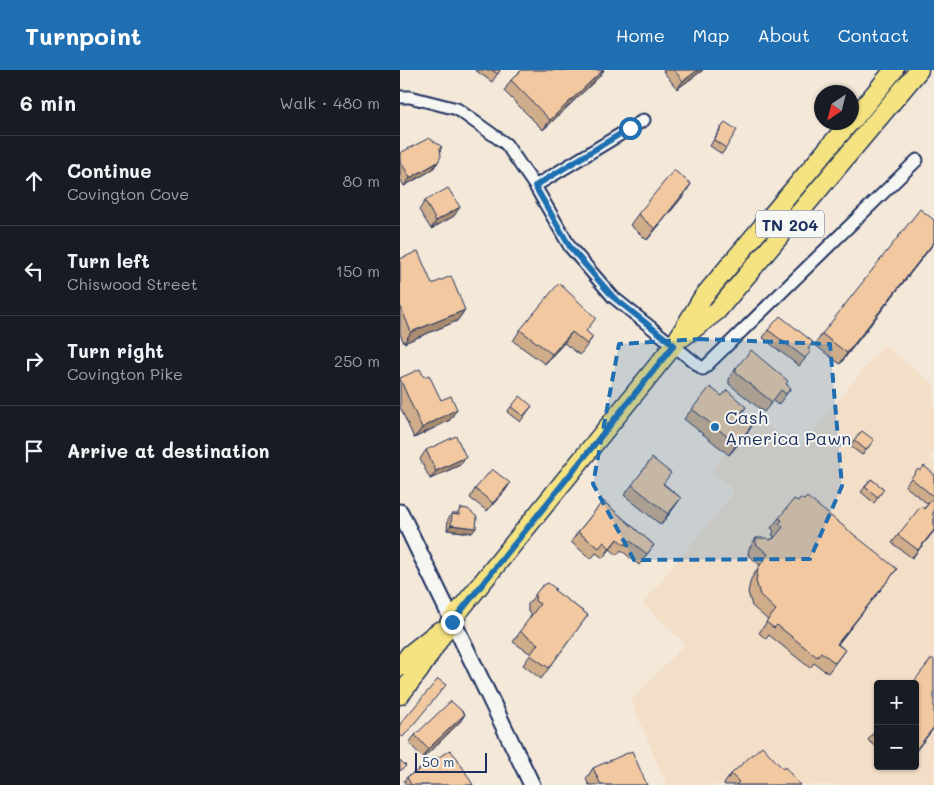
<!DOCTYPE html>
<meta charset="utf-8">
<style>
:root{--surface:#171b24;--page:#20242c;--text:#f1f3f6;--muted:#9ea1a6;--line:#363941;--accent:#1f6fb2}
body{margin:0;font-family:Mali,sans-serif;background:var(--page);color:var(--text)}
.controls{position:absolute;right:15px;bottom:15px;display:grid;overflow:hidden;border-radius:5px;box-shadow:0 1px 4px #0004}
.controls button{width:45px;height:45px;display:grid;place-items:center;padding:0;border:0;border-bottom:1px solid var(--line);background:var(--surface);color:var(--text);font:25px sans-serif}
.compass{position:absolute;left:414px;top:15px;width:45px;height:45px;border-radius:50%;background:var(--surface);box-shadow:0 1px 4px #0004;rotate:215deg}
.scale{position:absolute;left:15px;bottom:12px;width:72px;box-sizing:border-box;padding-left:5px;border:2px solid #1b2f5e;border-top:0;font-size:14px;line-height:18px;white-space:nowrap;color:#1b2f5e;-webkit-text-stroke:4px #f6f6f2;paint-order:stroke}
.stop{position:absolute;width:15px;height:15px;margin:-11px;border:4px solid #1f6fb2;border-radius:50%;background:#fff}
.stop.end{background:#1f6fb2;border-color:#fff;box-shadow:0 1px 5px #0008}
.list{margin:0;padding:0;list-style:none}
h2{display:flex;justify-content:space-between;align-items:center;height:65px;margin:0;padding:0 20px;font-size:21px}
h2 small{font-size:16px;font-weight:400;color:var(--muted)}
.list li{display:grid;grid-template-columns:32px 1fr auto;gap:15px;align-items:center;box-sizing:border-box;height:90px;padding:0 20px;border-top:1px solid var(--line)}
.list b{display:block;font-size:19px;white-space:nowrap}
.list p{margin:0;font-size:16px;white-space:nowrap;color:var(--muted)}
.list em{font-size:16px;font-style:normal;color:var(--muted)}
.icon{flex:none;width:28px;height:28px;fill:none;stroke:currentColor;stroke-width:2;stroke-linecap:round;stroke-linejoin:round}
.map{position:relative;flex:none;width:534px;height:715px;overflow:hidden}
header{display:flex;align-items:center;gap:30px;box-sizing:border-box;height:70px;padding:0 25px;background:var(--accent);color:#fff}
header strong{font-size:24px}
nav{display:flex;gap:28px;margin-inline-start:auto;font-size:18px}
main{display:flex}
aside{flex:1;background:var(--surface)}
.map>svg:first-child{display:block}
.built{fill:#f3dec8;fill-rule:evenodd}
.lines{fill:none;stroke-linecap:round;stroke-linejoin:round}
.minor-casing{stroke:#1b2f5e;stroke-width:15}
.secondary-casing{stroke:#1b2f5e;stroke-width:19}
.primary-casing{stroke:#1b2f5e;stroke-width:21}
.minor{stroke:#f6f6f2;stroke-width:11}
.secondary{stroke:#f6f6f2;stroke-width:15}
.primary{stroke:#f5e382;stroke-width:18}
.wall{fill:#cfac8a;stroke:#1b2f5e}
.shaded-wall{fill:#a98c70;stroke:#1b2f5e}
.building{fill:#f1c8a0;stroke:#1b2f5e}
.route{stroke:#1f6fb2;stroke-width:6}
.marked{fill:#1f6fb2;fill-opacity:0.2;stroke:#1f6fb2;stroke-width:4;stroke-dasharray:10 6;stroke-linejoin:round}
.poi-dot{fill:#1f6fb2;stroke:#f6f6f2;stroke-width:2}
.labels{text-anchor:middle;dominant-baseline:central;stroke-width:4;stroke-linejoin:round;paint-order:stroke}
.shield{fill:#f6f6f2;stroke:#5d6b8a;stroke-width:1}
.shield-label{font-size:16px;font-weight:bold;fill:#1b2f5e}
.poi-label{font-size:18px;fill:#1b2f5e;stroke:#f6f6f2;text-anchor:start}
</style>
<header>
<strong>Turnpoint</strong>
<nav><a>Home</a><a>Map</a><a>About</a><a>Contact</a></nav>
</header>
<main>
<aside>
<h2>6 min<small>Walk · 480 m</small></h2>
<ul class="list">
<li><svg class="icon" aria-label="ahead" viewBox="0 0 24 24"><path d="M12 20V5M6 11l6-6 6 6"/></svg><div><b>Continue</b><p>Covington Cove</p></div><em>80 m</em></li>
<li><svg class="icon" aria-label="left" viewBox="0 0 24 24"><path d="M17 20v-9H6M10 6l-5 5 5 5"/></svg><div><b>Turn left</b><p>Chiswood Street</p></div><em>150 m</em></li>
<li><svg class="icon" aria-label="right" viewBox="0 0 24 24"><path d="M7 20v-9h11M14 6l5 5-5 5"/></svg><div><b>Turn right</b><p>Covington Pike</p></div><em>250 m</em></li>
<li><svg class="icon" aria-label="arrive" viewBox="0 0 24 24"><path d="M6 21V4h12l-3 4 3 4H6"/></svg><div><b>Arrive at destination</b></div></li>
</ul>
</aside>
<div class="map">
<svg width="534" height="715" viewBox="0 0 534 715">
<rect width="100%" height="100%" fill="#f4e8d9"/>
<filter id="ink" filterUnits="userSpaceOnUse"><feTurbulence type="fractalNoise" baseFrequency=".02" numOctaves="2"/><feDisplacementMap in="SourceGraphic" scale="10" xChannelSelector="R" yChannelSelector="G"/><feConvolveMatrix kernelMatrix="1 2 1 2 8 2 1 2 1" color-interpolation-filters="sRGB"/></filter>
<g filter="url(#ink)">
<path class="built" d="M484,275L534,315V382L529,389L534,393V715H267L231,631L285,574L243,533L334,422L311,400L358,348L398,379ZM478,614H515V696H478Z"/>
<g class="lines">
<g class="minor-casing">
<path id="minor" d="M0,27H10L57,39L106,74L135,116L170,177L213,227L303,299L517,90
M135,116L244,50"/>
</g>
<g class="secondary-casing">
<path id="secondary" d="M0,442L132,715"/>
</g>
<g class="primary-casing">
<path id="primary" d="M452,51L494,0
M283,267L317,241L519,0
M0,597L10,584L39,561
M0,625L19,601L51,551L274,275L303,227L450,52"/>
</g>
<use href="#minor" class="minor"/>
<use href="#secondary" class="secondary"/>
<use href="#primary" class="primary"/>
</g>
<path class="wall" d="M75,0H100L92,12Z
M122,0H204L198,8L143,60L104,21L111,10Z
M264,0H303L277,19L263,1Z
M321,57L326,78L322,84L310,76Z
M42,77L40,80L38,92L32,100L4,116L0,108V83Z
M284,125L247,170L230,155L238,144Z
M25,131L54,146L31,159L19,140Z
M534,150V173L440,294L415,275L422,264Z
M0,189L65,240L57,251L4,273L0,264Z
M120,260L186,262L193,267L180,285L164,273L145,294L113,271Z
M368,260L408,279L405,289L399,296L363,268Z
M336,298L386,314L391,318L378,335L373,331L364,342L329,314V309Z
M24,307L50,350L14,368L0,337V308Z
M322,326L346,337L341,344L353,354L346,365L329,385L284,349L292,339Z
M132,336L120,352L107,342L111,337Z
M454,370L470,375L462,385L450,376Z
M26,380L60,395L30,409L20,389Z
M520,401L534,404V442L532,445L534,446V461L512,488L492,473L498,465L528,434L505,416L511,408Z
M471,409L484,419L474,433L461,422Z
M110,413L105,421L87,441L70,428L75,419Z
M264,414L281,428L261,455L224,425L232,415Z
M203,431L254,475L239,495L221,480L217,485L210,479L203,488L196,483L191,489L171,472L178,462Z
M61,438L72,463L47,460L48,449L52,444H57Z
M379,448L489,509L438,574L445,580L428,603L414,593L410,598L369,565L366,569L359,563L368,550L352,536L348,522L351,509L360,495L348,485L349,479L356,468L370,470L375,467L372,465L374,461L371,458Z
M142,516L154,521L188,545L141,609L123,595L131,584L113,572L132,545L128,542V534Z
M65,644L60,652L23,688L9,673L15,665Z
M478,657V678L468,670Z
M193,698L247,715H189L186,709Z
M383,699L400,715H325L324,714L331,704Z
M7,707L73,715H6L4,711Z"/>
<path class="shaded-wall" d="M203,0H204L198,8L143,60L150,50Z
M298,0H303L277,19L283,11Z
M38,92L32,100L4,116L10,108Z
M291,114L284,125L247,170L255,159Z
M60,137L54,146L31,159L36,151Z
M534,172V173L440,294L447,283Z
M65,240L57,251L4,273L11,262Z
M172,262L164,273L145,294L152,284Z
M57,339L50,350L14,368L22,358Z
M353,354L346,365L329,385L337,374Z
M66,387L60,395L30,409L36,401Z
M110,413L105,421L87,441L93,433Z
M281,428L273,439L261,455L268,444Z
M51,455L76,458L72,463L47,460Z
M534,460V461L512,488L518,480Z
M217,469L210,479L203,488L210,478Z
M497,499L489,509L430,584L437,574Z
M65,644L60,652L23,688L28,679Z
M534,657V658L515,682V681Z"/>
<path class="building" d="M92,0H100L98,4Z
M122,0H203L150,50L111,10Z
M274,0H298L283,11Z
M325,52L337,60L326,78L314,70Z
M29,68L42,77L40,78L41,86L38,92L10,108L0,90V83Z
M274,100L291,114L255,159L238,144Z
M48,118L60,137L36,151L25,131Z
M520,139L534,150V172L447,283L422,264Z
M18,181L32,214L51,206L65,240L11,262L0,235V189Z
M159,213L196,248L186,261L193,267L187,274L172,262L152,284L120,260Z
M380,246L413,272L408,279L411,281L405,288L368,260Z
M351,280L388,311L386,314L391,318L386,324L381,320L372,332L336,303V298Z
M20,299L24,307L29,305L41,330L51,326L57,339L22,358L0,309V308Z
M310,317L322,326L327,320L346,337L341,343L353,354L337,374L292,339Z
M120,326L132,336L123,346L111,337Z
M462,361L474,370L466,380L454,370Z
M56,366L66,387L36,401L26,380Z
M252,388L271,403L263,414L281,428L268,444L232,415Z
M524,396L534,404V442L532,444L534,446V460L518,480L498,465L521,436L524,439L534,427L511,408L518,399L520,401Z
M92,399L110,413L93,433L75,419Z
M471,409L484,419L478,427L465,417Z
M407,427L497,499L437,574L445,580L435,593L421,582L417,587L377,555L374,558L366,552L376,540L360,525L356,511L358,498L368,484L356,474V468H366L370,470L374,468L383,457L379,454L382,450L379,448L394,429L398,431L400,428L404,430Z
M203,431L254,475L247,484L229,470L225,475L217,469L210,478L204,472L199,478L178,462Z
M61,438L68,439L77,447L76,458L51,455L52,444L60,445Z
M148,513L156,519L154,520L188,545L149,598L130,585L138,574L120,561L140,534L135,531L136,523L142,516Z
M532,588L534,590V657L515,681V614H512Z
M38,609L46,615L3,667L0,665V654Z
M51,631L65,644L28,679L15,665Z
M362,676L383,699L385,697L400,715H336L339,712L331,704Z
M50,680L57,688L73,715H11L7,707Z
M232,681L247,715H201L193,698Z
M0,690L6,696L0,701Z"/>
</g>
<g class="lines" filter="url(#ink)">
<path class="route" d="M52,552L274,275L213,227L170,177L135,116L230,58"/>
</g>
<path class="marked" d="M299,269L430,274L442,416L410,489L234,490L193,414L219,274Z"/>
<circle class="poi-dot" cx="315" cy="357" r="5"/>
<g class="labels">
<rect class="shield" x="356" y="140.5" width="68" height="27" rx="4"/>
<g class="shield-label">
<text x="390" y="154">TN 204</text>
</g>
<g class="poi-label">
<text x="325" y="347">Cash<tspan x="325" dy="21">America Pawn</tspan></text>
</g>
</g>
</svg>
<div class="controls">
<button>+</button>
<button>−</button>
</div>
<svg class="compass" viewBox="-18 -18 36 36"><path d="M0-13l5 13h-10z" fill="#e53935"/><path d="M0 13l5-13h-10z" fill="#9ea1a6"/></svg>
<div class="scale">50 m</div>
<div class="stop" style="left:230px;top:58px"></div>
<div class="stop end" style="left:52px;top:552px"></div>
</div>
</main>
